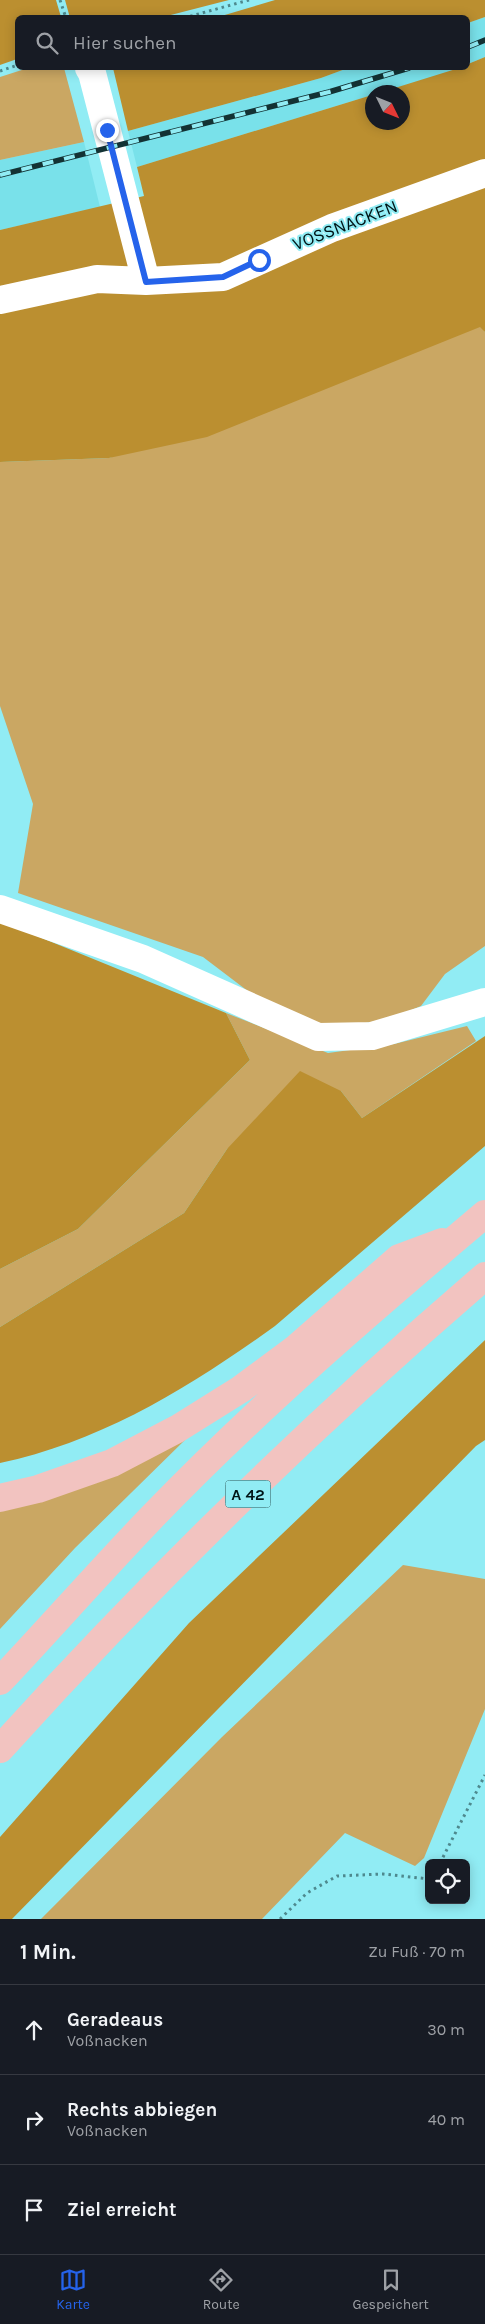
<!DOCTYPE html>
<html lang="de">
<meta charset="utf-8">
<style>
:root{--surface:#171b24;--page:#242831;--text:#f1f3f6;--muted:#9ea1a6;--line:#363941;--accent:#2563eb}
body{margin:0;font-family:Karla,sans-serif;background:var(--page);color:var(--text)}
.controls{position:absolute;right:15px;bottom:15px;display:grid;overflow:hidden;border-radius:8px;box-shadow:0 2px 12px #0003}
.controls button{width:45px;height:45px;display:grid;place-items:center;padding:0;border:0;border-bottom:1px solid var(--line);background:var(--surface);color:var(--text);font:25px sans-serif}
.compass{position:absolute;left:365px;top:85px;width:45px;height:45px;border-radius:50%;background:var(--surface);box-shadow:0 2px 12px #0003;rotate:133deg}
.stop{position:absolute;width:15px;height:15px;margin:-11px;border:4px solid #2563eb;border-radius:50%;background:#fff}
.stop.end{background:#2563eb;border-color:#fff;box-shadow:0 1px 5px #0008}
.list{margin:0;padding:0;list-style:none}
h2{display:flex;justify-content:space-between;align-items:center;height:65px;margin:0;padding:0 20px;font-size:21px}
h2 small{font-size:16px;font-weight:400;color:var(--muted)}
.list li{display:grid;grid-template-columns:32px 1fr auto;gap:15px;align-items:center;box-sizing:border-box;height:90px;padding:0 20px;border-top:1px solid var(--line)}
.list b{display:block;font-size:19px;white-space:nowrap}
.list p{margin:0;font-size:16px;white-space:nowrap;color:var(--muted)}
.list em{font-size:16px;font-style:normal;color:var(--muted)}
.icon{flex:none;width:28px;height:28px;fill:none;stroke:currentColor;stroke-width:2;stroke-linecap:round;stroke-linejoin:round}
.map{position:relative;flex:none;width:485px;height:1919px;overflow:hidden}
.search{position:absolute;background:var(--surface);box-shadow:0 2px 12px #0003;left:15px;right:15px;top:15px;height:55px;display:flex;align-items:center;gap:12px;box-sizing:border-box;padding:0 18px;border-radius:8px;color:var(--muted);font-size:19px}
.sheet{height:335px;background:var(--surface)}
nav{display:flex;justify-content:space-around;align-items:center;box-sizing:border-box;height:70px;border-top:1px solid var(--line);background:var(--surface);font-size:14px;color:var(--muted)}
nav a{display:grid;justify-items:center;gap:2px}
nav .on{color:var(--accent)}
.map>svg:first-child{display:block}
.built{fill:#79e1ea}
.green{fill:#caa763}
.forest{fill:#bb8f30}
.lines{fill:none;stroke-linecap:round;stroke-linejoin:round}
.path{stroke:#4e898e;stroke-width:3;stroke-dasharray:2.5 4;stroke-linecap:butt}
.minor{stroke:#fff;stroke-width:28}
.highway{stroke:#f2c3c0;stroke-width:28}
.rail-casing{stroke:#133234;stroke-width:5.5}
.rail{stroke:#91ecf4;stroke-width:4;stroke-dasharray:11;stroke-linecap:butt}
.route{stroke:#2563eb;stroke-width:6}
.labels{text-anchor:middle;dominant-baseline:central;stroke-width:4;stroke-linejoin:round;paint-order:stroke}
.shield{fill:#91ecf4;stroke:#2c5659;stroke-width:1}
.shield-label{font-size:16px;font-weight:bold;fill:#001517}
.street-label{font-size:18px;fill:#001517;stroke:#91ecf4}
</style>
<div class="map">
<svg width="485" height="1919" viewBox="0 0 485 1919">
<rect width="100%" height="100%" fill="#91ecf4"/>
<path class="built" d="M485,17V57L468,64V23Z
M348,68H459L435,77L382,92H372V95L137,167L128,131L321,78Z
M84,142L100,207L0,230V160Z"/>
<path class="green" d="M28,68H64L84,142L0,160V77Z
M481,326L485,332V946L445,974L421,1006L390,1019L328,1029L273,1010L203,957L18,893L33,804L0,706V462L109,458Z
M226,1013L328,1053L394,1044L467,1026L476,1041L362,1118L341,1091L227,1149L184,1213L0,1327V1269L78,1229L250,1060Z
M187,1438L75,1548L0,1629V1508Z
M403,1565L485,1579V1709L424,1858L415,1866L345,1833L262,1919H41L222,1737Z"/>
<path class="forest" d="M0,0H56L61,17L18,18L17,59L0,65Z
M65,0H229L163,17L70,18Z
M275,0H485V17L468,23V18L218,17Z
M485,57V332L480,327L207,437L109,458L0,462V230L144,196L137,167L372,95V122H402V92H382L459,68H468V64Z
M113,68H348L321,78L128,131Z
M0,921L226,1013L250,1060L78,1229L0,1269Z
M485,1036V1146L275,1326C190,1387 103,1441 0,1463V1327L184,1213L227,1149L300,1071L341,1091L362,1118Z
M485,1340V1440L476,1446L12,1919H0V1837L189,1623Z"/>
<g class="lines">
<path class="path" d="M60,0L66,18
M184,18L249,0
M0,71L18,65
M440,1863L485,1775
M280,1919L307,1893L337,1876L383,1874L429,1879"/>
<path class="minor" d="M89,68L92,73L146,281
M0,300L97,279L146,281L223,277L332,228L485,173
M0,909L143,959L318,1037L372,1036L485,1002"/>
<path class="highway" d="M0,1498L38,1489L112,1463L177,1429L241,1389L295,1349L399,1258L442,1242
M0,1681C51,1627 100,1571 152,1517C256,1409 370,1311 485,1214
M0,1749C151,1582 314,1423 485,1276"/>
<g class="rail-casing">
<path id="rail" d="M468,47L485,40
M0,175L329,92L409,68"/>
</g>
<use href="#rail" class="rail"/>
</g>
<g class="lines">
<path class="route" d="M107,130L146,282L223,277L259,260"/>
</g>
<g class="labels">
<rect class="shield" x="225.5" y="1480.5" width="45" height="27" rx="4"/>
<g class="shield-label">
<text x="248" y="1494">A 42</text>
</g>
<g class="street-label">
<text transform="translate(345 225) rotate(-21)">VOSSNACKEN</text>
</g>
</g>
</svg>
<div class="controls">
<button><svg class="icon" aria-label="locate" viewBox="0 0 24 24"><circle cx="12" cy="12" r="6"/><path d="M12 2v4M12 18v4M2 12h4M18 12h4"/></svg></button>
</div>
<svg class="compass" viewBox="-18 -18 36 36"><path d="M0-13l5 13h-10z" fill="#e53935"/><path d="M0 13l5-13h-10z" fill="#9ea1a6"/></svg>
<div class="stop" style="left:259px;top:260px"></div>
<div class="stop end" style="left:107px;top:130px"></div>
<div class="search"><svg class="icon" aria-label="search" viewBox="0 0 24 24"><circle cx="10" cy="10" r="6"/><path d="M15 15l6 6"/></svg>Hier suchen</div>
</div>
<section class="sheet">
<h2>1 Min.<small>Zu Fuß · 70 m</small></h2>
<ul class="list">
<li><svg class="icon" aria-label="ahead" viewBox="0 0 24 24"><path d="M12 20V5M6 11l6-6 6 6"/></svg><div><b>Geradeaus</b><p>Voßnacken</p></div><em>30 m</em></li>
<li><svg class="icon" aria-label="right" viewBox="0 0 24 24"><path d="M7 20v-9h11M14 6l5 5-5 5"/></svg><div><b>Rechts abbiegen</b><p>Voßnacken</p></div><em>40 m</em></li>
<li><svg class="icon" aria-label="arrive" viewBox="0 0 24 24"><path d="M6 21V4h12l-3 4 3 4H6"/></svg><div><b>Ziel erreicht</b></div></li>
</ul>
</section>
<nav>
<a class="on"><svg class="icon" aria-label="map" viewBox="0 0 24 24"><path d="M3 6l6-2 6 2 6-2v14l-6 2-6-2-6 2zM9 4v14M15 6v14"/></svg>Karte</a>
<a><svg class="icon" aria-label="directions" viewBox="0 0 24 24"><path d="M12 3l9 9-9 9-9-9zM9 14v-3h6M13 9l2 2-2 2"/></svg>Route</a>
<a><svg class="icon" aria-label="saved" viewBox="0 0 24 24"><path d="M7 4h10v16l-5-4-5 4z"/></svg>Gespeichert</a>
</nav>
